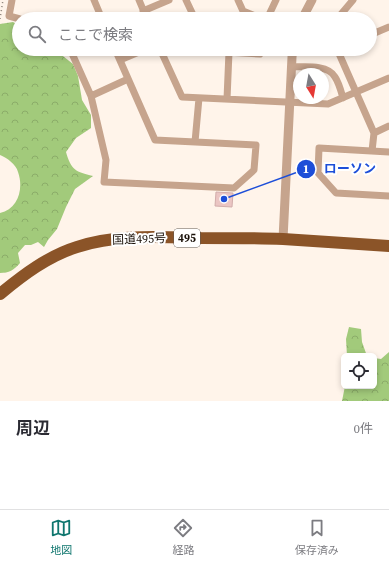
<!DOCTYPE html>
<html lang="ja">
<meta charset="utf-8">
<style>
:root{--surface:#fff;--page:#f2f2f3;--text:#2b2b33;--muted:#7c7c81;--line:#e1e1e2;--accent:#0f766e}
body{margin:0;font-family:"Source Serif 4","Noto Sans JP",serif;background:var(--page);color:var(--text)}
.controls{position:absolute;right:12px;bottom:12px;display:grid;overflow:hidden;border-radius:6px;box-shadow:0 2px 6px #0003}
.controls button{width:36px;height:36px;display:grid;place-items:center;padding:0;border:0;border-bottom:1px solid var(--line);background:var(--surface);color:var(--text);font:20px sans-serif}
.compass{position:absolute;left:293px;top:68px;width:36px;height:36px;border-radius:50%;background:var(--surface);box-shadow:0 2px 6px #0003;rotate:169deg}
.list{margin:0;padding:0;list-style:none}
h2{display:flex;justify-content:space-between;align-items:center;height:52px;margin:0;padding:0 16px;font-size:17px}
h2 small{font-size:13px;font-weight:400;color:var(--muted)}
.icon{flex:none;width:22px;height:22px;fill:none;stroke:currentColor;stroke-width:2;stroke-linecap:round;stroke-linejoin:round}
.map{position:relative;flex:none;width:389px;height:401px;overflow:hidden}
.search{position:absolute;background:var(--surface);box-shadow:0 2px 6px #0003;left:12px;right:12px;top:12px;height:44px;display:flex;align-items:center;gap:10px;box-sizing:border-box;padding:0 14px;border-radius:22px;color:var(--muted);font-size:15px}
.sheet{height:108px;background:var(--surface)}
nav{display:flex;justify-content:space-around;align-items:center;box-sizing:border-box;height:56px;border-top:1px solid var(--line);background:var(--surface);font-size:11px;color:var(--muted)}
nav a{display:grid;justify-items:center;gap:2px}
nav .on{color:var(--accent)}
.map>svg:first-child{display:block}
.forest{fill:url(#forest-crowns)}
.building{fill:#ebc5c3;stroke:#d2adab}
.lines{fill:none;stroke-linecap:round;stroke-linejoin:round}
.path{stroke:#897f76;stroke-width:1.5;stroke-dasharray:1 3;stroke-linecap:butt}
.minor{stroke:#c6a48d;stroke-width:7}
.tertiary{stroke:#c6a48d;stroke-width:9}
.trunk{stroke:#8b5428;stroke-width:12}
.labels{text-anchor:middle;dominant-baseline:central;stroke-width:4;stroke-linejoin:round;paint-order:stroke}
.shield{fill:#fff;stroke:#5f5853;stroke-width:1}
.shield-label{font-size:11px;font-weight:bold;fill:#1a1109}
.street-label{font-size:12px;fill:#1a1109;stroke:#fff}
.leader{fill:none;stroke:#1d4ed8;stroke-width:1.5}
.callout-dot{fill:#1d4ed8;stroke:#fff;stroke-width:1.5}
.mark-label{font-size:12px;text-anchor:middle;font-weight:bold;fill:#fff}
.callout-label{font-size:13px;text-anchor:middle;font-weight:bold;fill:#1d4ed8;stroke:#fff;stroke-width:4;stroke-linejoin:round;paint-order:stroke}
</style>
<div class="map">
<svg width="389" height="401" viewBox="0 0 389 401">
<defs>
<pattern id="forest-crowns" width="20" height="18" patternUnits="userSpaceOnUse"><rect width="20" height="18" fill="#a2ca7b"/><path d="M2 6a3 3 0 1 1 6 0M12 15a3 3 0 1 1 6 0" fill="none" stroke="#8bac69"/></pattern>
</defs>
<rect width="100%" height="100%" fill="#fff4ea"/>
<path class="forest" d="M13,22L19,26V49H54L73,64L78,76L82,100L91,115V128L76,138L66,152C71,170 76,172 93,176L75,189L66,207L57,229L48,240L44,247L38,242L31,245H25L18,253L20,263C14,270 9,273 0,273V213C18,209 24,189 18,172C16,164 7,158 0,155V24Z
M349,327L361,329L362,342L367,356H347L346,339Z
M389,352V401H342L345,386H374V358L381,359Z"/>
<path class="building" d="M216,192L233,193L232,207L215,206Z"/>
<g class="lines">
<path class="path" d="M0,19L3,0"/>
<path class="minor" d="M12,0L9,16L20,19
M94,0L102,19
M139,0L147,19
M186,0L195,19
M238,0L243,11L263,19
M143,11L169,0
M267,19L276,0
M337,19L353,0
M370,35L389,27
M70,49L91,96L106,160L104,182L234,188L254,170L256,145L155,140L115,49
M160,49L182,97L328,104L389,78
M208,49L209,51L260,54L261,49
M337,49L374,133L372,151
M120,60L146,49
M291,67C304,67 328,64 335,77C339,83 341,91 343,98
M91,96L128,79
M227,99L229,52
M374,133L389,126
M195,142L199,98
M389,152L319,148L318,173L336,193L389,196"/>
<path class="tertiary" d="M302,19L312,0
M283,239L292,57L293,49"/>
<path class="trunk" d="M0,294C23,275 48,256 77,247C117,234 159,237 201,238C228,238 256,238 283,239C318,241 354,244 389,246"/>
</g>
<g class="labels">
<rect class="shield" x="174" y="229" width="26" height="18" rx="3"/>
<g class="shield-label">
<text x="187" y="238">495</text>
</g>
<g class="street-label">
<text transform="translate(139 239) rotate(-2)">国道495号</text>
</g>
</g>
<path class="leader" d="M224 199L306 169"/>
<g class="callout-dot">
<circle cx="224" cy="199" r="4"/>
<circle cx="306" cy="169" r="10"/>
</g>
<g class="mark-label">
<text x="306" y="173">1</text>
</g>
<g class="callout-label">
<text x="350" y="173">ローソン</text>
</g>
</svg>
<div class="controls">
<button><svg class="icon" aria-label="locate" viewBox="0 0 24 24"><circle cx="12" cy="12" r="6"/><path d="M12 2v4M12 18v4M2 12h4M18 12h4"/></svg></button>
</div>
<svg class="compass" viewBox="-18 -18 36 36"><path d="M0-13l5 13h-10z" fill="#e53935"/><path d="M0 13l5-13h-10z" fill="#7c7c81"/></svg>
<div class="search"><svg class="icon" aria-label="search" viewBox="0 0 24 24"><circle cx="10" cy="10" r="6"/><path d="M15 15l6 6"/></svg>ここで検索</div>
</div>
<section class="sheet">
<h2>周辺<small>0件</small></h2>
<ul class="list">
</ul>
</section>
<nav>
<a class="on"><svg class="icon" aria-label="map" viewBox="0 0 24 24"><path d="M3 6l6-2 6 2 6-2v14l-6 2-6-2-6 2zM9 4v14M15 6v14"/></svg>地図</a>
<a><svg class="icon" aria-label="directions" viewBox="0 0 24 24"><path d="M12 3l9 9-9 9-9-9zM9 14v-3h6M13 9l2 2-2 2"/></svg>経路</a>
<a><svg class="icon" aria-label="saved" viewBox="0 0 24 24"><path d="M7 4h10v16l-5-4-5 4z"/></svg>保存済み</a>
</nav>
